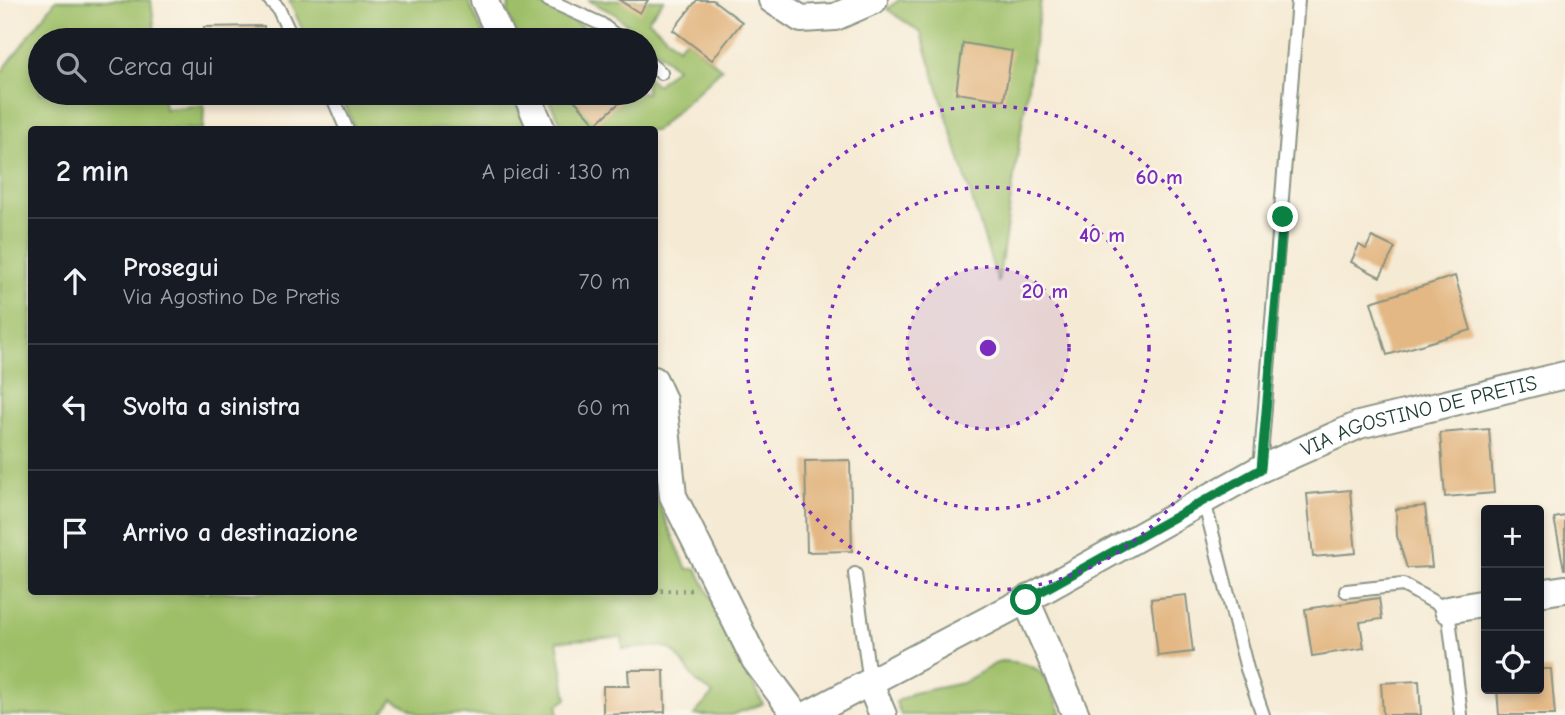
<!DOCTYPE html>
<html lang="it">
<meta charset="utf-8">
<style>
:root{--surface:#171b24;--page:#20242c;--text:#f1f3f6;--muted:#9ea1a6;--line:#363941}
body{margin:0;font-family:"Comic Neue",sans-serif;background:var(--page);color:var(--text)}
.controls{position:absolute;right:21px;bottom:21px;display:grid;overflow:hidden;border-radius:7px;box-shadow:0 4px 10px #0003}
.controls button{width:63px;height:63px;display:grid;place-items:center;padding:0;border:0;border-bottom:2px solid var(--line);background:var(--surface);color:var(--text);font:35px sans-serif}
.stop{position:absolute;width:21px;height:21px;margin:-16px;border:5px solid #0b8043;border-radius:50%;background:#fff}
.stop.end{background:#0b8043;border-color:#fff;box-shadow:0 2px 7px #0008}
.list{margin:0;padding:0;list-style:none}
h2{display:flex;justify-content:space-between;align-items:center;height:91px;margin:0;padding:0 28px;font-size:30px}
h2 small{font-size:23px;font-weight:400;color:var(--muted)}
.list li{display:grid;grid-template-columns:46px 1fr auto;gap:21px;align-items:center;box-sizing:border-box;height:126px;padding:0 28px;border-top:2px solid var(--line)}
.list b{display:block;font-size:26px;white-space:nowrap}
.list p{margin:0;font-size:23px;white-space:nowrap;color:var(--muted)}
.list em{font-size:23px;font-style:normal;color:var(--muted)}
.icon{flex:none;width:38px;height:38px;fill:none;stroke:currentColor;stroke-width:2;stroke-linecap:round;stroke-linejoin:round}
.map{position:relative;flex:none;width:1565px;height:715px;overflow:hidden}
.search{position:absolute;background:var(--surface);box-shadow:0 4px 10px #0003;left:28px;top:28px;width:630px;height:77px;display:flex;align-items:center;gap:18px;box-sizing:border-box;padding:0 24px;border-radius:38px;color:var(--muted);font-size:26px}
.panel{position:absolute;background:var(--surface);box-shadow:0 4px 10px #0003;left:28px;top:126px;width:630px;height:469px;border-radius:7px}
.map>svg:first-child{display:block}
.green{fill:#9ebf68;stroke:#5e7e4e;stroke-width:2}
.building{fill:#e3b884}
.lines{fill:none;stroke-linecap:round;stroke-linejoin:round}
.service-casing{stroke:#8a9484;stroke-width:16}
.minor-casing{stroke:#8a9484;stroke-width:30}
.path{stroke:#8a9484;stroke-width:4.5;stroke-dasharray:2 5;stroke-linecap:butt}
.service{stroke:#fff;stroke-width:12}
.minor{stroke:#fff;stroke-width:26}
.route{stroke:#0b8043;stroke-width:9}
.ring{fill:none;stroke:#7b2cbf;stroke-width:3.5;stroke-dasharray:3.5 7}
.labels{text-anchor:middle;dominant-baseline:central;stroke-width:5;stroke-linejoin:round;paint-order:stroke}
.street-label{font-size:21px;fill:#1f3d34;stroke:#fbf7ec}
.centre{fill:#7b2cbf;stroke:#fbf7ec;stroke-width:3.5}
.ring-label{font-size:21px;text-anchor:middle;font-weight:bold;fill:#7b2cbf;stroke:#fbf7ec;stroke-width:5;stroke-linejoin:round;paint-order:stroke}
</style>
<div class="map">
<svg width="1565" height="715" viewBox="0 0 1565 715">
<rect width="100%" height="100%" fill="#fbf7ec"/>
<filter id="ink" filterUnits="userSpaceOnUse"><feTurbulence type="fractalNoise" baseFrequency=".0143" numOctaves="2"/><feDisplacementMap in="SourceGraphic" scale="14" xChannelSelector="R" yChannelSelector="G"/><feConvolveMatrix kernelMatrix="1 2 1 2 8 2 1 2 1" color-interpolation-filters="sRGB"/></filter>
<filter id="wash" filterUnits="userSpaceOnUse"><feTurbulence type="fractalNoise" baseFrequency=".00686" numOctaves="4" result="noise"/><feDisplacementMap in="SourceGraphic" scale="28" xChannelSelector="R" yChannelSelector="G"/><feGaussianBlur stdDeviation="1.57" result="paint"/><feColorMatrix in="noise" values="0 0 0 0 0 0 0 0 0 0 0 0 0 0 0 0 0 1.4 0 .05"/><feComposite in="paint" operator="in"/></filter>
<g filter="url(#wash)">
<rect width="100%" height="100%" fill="#f5ead4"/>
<path class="green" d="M56,0H151L156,40H40V93H162L165,109L204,105L203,129L32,130V592H654L655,496L687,569H697L763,704L731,715H694L713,694C708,688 701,687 696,681C666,639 676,646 623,649L622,637L557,641L567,699L558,705V714L555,715H421L393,699L381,715H0V74Z
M289,0H468L486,40H307Z
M516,0L543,5L607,40H518L508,14L509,3Z
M588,0H664L648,20L678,47L686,39L722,69L655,131L564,129L545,93H646V76L657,85L676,68L615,14Z
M899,0H1041L998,283L921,33L887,9Z
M340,93H511L528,129H355Z
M1000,661C1045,662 1047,677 1062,715H901L896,702L913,693L962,683Z"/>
<g id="blocks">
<path class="building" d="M619,0H648L640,13Z
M697,0H713L742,22L712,60L673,30Z
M264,26L265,40H204V27Z
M963,43L1012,51L1004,100L956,93Z
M568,93H630L596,124Z
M1372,237L1395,248L1380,277L1351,262L1359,245L1366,249Z
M1455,276L1471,330L1387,355L1371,302Z
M1489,429L1494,493L1445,497L1440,433Z
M850,460L852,551L807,552L805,461Z
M1350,490L1356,553L1313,557L1307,494Z
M1425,506L1432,567L1407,568L1397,536L1396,509Z
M1565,516V569H1564L1554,518Z
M1186,595L1193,652L1158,656L1151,599Z
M1379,598L1382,619L1360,622L1364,648L1312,656L1305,609Z
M1539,669H1551L1555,715H1499L1497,689H1539Z
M628,670H664L665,712L603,715V686H629Z
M1419,681L1421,715H1383L1381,683Z"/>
</g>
</g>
<g filter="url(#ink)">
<use href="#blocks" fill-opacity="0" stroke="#8a9484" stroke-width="2"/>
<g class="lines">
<g class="service-casing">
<path id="service" d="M270,0L278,8L293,40
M548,0L601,24L621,40
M646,61L661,73
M331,93L347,130
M1260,469L1298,0
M1204,501L1247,669L1263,715
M855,574L870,684
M1346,591L1403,585L1448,610L1461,715"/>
</g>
<g class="minor-casing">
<g id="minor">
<path d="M484,0L502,40"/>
<path d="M772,0L801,19L835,17L874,0"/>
<path d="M526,93L542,130"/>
<path d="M654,380L663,400L673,496L755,660L796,715"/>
<path d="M1539,593L1565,589"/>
<path d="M1026,600L1076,715"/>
<path d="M1448,610L1486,603"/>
<path d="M870,684L883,715"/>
<path id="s1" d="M807,715L1026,600L1260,469L1359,425L1565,375"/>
</g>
</g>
<path class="path" d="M654,591L691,590
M567,592H616"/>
<use href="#service" class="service"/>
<use href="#minor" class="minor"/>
</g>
</g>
<g class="lines" filter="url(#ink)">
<path class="route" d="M1026,600L1261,469L1283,217"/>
</g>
<circle cx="988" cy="348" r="81" fill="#7b2cbf" fill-opacity=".12"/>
<g class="ring">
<circle cx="988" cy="348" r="81"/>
<circle cx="988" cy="348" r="161"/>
<circle cx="988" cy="348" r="242"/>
</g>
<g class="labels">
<g class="street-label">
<text stroke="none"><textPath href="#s1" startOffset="684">VIA AGOSTINO DE PRETIS</textPath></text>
</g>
</g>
<circle cx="988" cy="348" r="10" class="centre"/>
<g class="ring-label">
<text x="1159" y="184">60 m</text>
<text x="1102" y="242">40 m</text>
<text x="1045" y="298">20 m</text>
</g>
</svg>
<div class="controls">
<button>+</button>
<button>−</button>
<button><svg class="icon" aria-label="locate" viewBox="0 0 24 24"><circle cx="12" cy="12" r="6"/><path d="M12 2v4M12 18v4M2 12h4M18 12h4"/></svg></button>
</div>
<div class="stop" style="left:1026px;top:600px"></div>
<div class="stop end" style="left:1283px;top:217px"></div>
<div class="search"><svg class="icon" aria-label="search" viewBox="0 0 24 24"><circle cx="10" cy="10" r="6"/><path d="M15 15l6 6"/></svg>Cerca qui</div>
<section class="panel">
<h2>2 min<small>A piedi · 130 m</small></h2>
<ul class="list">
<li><svg class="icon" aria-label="ahead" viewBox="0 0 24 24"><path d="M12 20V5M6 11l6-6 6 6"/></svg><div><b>Prosegui</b><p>Via Agostino De Pretis</p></div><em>70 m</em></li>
<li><svg class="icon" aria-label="left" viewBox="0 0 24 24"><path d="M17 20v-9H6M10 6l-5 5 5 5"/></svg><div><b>Svolta a sinistra</b></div><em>60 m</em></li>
<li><svg class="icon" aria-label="arrive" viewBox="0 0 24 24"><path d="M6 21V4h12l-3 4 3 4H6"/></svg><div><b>Arrivo a destinazione</b></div></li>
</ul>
</section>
</div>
